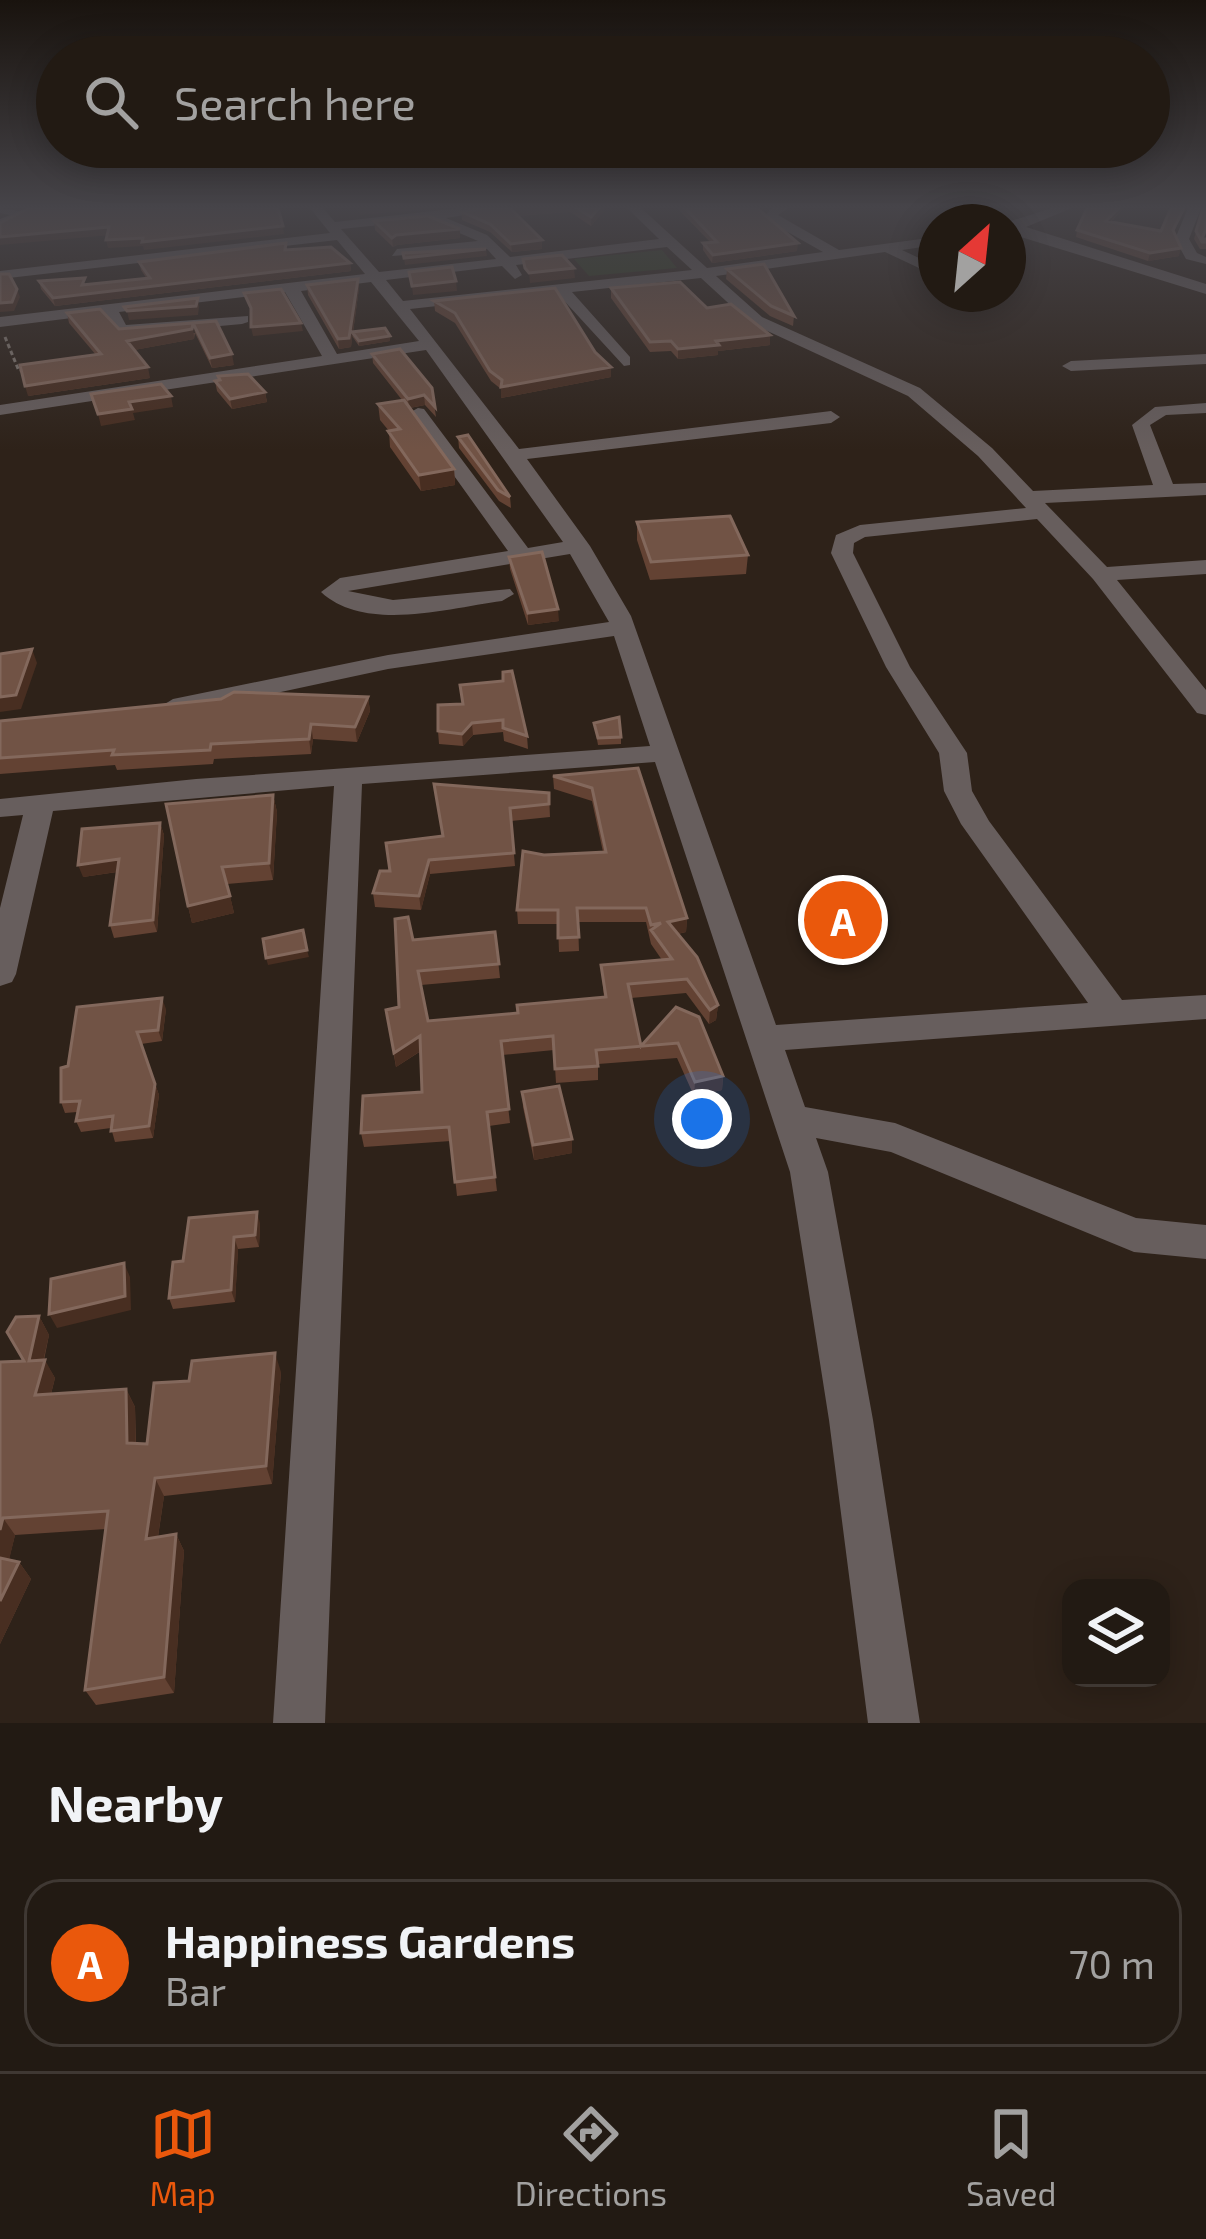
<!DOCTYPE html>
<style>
:root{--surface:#221a13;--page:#2a231c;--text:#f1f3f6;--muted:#a2a1a0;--line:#3f3833;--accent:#ea580c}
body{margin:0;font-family:"Exo 2",sans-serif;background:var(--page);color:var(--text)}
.controls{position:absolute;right:36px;bottom:36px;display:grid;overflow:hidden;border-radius:24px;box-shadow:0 6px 30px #0003}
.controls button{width:108px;height:108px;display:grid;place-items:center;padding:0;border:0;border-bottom:3px solid var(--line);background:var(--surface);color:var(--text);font:60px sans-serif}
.compass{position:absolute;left:918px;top:204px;width:108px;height:108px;border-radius:50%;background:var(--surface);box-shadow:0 6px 30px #0003;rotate:27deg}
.you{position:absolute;left:702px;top:1119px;width:42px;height:42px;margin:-30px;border:9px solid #fff;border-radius:50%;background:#1a73e8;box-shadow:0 0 0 18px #1a73e833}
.badge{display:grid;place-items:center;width:78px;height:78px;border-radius:50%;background:var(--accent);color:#fff;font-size:39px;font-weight:700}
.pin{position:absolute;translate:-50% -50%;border:6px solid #fff;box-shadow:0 3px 12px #0006}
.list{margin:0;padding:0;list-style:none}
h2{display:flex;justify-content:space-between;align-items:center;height:156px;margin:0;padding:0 48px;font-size:51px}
h2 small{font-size:39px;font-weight:400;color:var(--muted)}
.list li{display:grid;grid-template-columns:78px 1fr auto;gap:36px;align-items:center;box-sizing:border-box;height:168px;margin:0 24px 24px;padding:0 24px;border:3px solid var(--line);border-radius:36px}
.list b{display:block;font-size:45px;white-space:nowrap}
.list p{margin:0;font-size:39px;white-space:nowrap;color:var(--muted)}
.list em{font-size:39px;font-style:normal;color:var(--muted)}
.icon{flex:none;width:66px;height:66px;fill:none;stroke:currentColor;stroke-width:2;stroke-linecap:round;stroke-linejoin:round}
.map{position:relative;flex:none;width:1206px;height:1723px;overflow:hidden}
.search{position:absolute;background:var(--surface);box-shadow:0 6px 30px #0003;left:36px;right:36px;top:36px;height:132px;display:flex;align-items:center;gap:30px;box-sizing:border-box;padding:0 42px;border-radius:66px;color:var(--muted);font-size:45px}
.sheet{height:348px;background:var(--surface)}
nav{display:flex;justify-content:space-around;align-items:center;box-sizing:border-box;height:168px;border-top:3px solid var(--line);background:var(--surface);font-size:33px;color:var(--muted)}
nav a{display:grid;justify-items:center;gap:6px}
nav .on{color:var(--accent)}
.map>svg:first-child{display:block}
.green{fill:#2e391d}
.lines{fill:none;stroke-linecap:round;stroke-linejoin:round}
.path{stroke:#837971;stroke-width:3;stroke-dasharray:4.5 3;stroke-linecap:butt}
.minor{fill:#675e5d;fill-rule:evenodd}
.wall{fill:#634233}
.shaded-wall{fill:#482e21}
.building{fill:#715345;stroke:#83685c;stroke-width:3}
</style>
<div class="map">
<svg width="1206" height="1723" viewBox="0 0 1206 1723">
<rect width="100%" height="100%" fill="#2e2219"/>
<path class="green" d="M662,250L677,268L589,276L574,259Z"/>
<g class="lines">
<path class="path" d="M5,337L19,371L25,370"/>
<path class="minor" d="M0,208L31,213L0,228V219L10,215L0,213Z
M310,208H323L335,222L460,208H507L446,218L487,235L510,257L659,239L627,208H641L707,268L823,252L763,218L771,208H788L778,215L839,250L936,237V245L902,250L936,266V276L885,252L716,276L762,317L920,388L992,448L1033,491L1153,485L1132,425L1155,407L1206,403V413L1166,415L1150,425L1173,484L1206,483V495L1045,503L1107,567L1206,560V574L1117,580L1206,690V715L1197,713L1093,579L1037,519L865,537L854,543L853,553L910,667L967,753L972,791L989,821L1122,1000L1206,995V1019L785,1050L805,1107L895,1123L1136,1218L1206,1225V1259L1134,1252L891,1152L816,1138L828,1172L873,1420L920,1723H868L829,1420L790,1172L655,762L362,784L325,1723H273L334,786L53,811L16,974L12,982L0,986V908L23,815L0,817V799L196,779L650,746L614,636L388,669L173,715L160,707L173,699L388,655L609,622L570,554L348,591L393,600L510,589L514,594L502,601C449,608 365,633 321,592L340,578L508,551L409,413L418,408L424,409L528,548L563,542L426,350L0,415V405L322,356L285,292L119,312L126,325L248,316V322L242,324L121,335L104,314L0,327V317L365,274L337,240L0,279V271L330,233ZM429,220L478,241L397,249L392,256L487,249L496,259L379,272L341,229ZM667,247L692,270L403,301L386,280L502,266L515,279L522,275L516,265ZM701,278L750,323L908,396L978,456L1026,508L860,525L836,535L831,553L886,667L939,753L944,791L961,824L1088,1003L776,1025L631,616L590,546L527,459L831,423L840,417L831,411L519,449L410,309L557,293L624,366L630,365V357L572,292ZM371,282L419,341L337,354L301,291Z
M946,208H967L1002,222H982Z
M1052,208H1072L1026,227L1206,284V294L1008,233V222Z
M1188,208H1201L1189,239L1197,253L1206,257V264L1186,259L1175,239Z
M1206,354V364L1071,371L1062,366L1071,361Z"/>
</g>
<path class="wall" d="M483,208H606L591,226L570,212L517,216L542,249L512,252L490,232L462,220V212Z
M677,208H757L797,251L712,263L703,250V243L710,242Z
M1124,208L1111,222L1161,231L1185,208L1174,232L1179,256L1148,261L1076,237L1077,230Z
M1203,208V239H1206V249H1200L1194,239Z
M374,221L460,238L397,245L393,247L375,230Z
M287,250L350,263L351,271L55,306L41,289L39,281L86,285L147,279L141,270L139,262Z
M727,269L794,316L793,326L770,316L726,279Z
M358,279L359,288L353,332L390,336V341L359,346L352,336L351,347L339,349L308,295L307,285Z
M611,288L707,308L770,335V345L718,351V355L678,359L671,351L650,352L611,298Z
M434,301L611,367V377L501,398V389L491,381L455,323L435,311Z
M67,313L119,329L195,333L194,339L134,350L150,378L28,396L96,355L69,323Z
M193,323L234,365L212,368L195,333Z
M372,354L432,388L436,417L425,405L410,408L454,469L455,485L421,491L390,447L389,431L380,420L378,404L402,400L373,363Z
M215,381L265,392L267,402L232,409L217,391Z
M458,437L510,497L511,508L499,501L459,448Z
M637,522L748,555L746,574L650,580L637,540Z
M509,557L559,621L528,625L510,569Z
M460,685L527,736L528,749L504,741L503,732L473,735L463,746L439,744L438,731L462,704Z
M368,697L370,711L357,742L313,739L311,754L214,759L213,764L117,770L115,765L0,774V721Z
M594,723L621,737V744L598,745Z
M638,768L687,918L686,932L678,934L718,1005L716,1020L709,1024L686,993L631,998L641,1046L676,1007L723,1076L722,1090L694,1096L677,1058L598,1064V1080L556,1083L554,1050L502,1055L510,1123L489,1126L497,1191L457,1196L451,1141L364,1147L361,1133L422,1092L421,1051L396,1067L386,1010L399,1007L413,940L495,932L500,978L421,985L428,1021L518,1013L604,997L601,965L662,960L651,944L646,922H578L579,951L559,952L558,924H518L517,910L544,855L603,852L592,801L554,789L553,776Z
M549,793L550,817L511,821L515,866L430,874L421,910L375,907L373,893L390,871L442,836Z
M273,795L277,812L273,880L227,884L234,913L192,923L188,906Z
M160,823L164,835L157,932L114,938L110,925L117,872L83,877Z
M166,1009L162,1041L141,1044L159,1095L153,1138L115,1142L111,1128L81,1132L76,1121L77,1112L65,1113L61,1102L68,1066Z
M522,1092L572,1139V1153L534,1160L523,1107Z
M260,1223L259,1247L238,1249L235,1302L173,1309L169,1298L183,1261Z
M39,1316L49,1335L44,1360L55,1378L51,1394L126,1389L135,1407L136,1444H147L281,1372L272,1484L164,1496L158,1537L176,1534L184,1551L174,1693L96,1705L85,1690L106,1529L15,1535L9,1559L19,1562L31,1579L0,1644V1362L23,1361Z"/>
<path class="shaded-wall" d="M359,208H441L360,215Z
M509,208H570V212L510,216Z
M599,208H606L591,226V217Z
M1119,208H1124L1104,228L1106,221Z
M283,226L284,234L144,250L143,246L108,248L106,240Z
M109,227L111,235L0,245V237Z
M460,229V238L397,245L393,247L392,238L396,235Z
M542,240V249L512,252L511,244Z
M798,243L797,251L712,263L713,255Z
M1181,248L1179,256L1148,261L1150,253Z
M486,249L487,256L405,265L404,258Z
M350,263L351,271L55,306L53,298Z
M574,268L575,278L530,283L529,273Z
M358,279L359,288L351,347L339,349L338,339Z
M456,281L457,291L413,295L412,286Z
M17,289L20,297L14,311L0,312V303Z
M198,298L199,307L198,315L129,320L127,311Z
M193,323L194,339L129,351L127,341Z
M301,323L303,331L253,336L251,327Z
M770,335V345L718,351V355L678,359V349L716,341Z
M390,336V341L359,346V341Z
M232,354L234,365L212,368L210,358Z
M148,367L150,378L28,396L25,386Z
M611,367V377L501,398V387Z
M265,392L267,402L232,409L230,399Z
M424,395L425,405L409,408L408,399Z
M171,396L173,407L133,413L135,420L101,426L98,414L129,402Z
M454,469L455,485L421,491L419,475Z
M558,609L559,621L528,625V613Z
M32,649L37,663L21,709L0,712V697Z
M368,697L370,711L357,742L355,727Z
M472,723L473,735L463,746L462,734Z
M311,724L313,739L311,754L309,739Z
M273,795L277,812L273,880L269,863Z
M160,823L164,835L157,932L153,920Z
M119,859L123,871L83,877L78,865Z
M429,860L430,874L421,910L419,896Z
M230,896L234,913L192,923L188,906Z
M687,918L686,932L667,936L668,922Z
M307,950L309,957L268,965L266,958Z
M162,998L166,1009L162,1041L158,1030Z
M718,1005L716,1020L709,1024L710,1010Z
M420,1036L422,1050L396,1067L394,1053Z
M723,1076L722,1090L694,1096L695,1082Z
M155,1084L159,1095L153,1138L149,1126Z
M572,1139V1153L534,1160L533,1145Z
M257,1212L260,1223L259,1247L255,1235Z
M234,1237L238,1249L235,1302L231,1290Z
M124,1263L130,1277L131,1310L57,1328L49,1314Z
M39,1316L49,1335L39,1379L29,1361Z
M275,1353L281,1372L272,1484L266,1466Z
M45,1360L55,1378L46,1413L35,1395Z
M126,1389L135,1407L136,1461L127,1443Z
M155,1478L164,1496L155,1556L146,1539Z
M3,1518L15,1535L6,1573L0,1565V1530Z
M176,1534L184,1551L174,1693L164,1677Z
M19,1562L31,1579L0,1644V1601Z"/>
<path class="building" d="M29,208H278L283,226L142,242L143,238L106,240L109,227L0,237V223Z
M483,208H510L542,240L511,244L490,224L462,212Z
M577,208H599L591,217Z
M685,208H757L798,243L713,255L703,243L717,242Z
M1087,208H1119L1106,221L1161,231L1171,208H1184L1173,230L1181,248L1150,253L1077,230Z
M1203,208H1206V229L1202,239H1206V242H1202L1196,231Z
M428,216L460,229L396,235L392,238L374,221Z
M286,243L285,250L331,247L350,263L53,298L39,281L85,278L82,285L150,278L139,262Z
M486,249L404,258L403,253Z
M562,255L574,268L529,273L525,268L523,259Z
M764,264L794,316L771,306L727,269Z
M452,267L456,281L412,286L409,272Z
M0,274H9L17,289L12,302L0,303Z
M358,279L349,338L338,339L307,285Z
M680,282L707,308L731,304L770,335L716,341L719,345L678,349L671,341L650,342L611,288Z
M555,288L595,352L611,367L501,387L502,380L490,371L455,313L434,301Z
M281,289L301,323L251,327V308L244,293Z
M198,298L196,306L127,311L124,307Z
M100,309L119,329L193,323L192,329L127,341L148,367L25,386L20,365L101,354L67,313Z
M216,321L232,354L210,358L193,323Z
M385,328L390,336L359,341L352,332Z
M400,349L432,388L435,407L424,395L408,399L372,354Z
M248,374L265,392L230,399L215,381L220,380L218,376Z
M161,384L171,396L129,402L132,409L98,414L91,394Z
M404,400L454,469L419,475L388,431L400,429L378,404Z
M468,435L510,497L498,490L458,437Z
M730,516L748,555L651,562L637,522Z
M542,552L558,609L528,613L509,557Z
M32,649L16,695L0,697V654Z
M512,671L527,736L503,728V720L472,723L462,734L438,731V705L463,704L460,685L503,681V672Z
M234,692L368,697L355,727L311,724L309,739L211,744L210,750L112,755L114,750L0,758V721L221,699Z
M619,717L621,737L598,738L594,723Z
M638,768L687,918L668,922L697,957L718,1005L710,1010L687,979L628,984L641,1046L676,1007L699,1017L723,1076L695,1082L678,1043L596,1050L598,1066L555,1069L553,1036L501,1041L509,1109L487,1112L495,1177L455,1182L449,1127L361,1133L363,1096L422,1092L420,1036L394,1053L386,1010L399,1007L395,919L408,917L413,940L495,932L499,964L418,971L428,1021L518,1013L517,1005L606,997L601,965L672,959L651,930L661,923L651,925L646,908H577L579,937L558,938V910H517L523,851L544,855L606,852L592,788L553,776Z
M434,784L549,793V804L510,808L514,853L429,860L419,896L373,893L380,871H390L386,843L443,836Z
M273,795L269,863L222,867L230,896L188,906L166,804Z
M160,823L153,920L110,925L119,859L78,865L82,829Z
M303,930L307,950L266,958L263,939Z
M162,998L158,1030L137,1032L155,1084L149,1126L111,1131L113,1116L76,1121L80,1101L61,1102V1068L68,1066L77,1007Z
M559,1086L572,1139L533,1145L522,1092Z
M257,1212L255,1235L234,1237L231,1290L169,1298L173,1262L183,1261L189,1218Z
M124,1263L125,1296L49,1314L51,1279Z
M39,1316L29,1361L45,1360L35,1395L126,1389L127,1443L147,1444L154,1383L189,1381L192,1361L275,1353L266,1466L155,1478L146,1539L176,1534L164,1677L85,1690L108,1511L3,1518L0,1530V1362L24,1361L7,1332L16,1317Z
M0,1558L19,1562L0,1601Z"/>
<linearGradient id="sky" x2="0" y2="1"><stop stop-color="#19130e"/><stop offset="0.46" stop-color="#464449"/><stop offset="1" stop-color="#464449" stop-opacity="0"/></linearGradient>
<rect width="1206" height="450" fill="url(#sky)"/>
</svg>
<div class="controls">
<button><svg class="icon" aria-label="layers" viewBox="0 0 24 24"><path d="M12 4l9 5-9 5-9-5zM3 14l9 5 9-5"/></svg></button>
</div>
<svg class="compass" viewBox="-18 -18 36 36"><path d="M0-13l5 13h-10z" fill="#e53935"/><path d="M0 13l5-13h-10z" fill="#a2a1a0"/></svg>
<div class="you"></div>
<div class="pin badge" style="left:843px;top:920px">A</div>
<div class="search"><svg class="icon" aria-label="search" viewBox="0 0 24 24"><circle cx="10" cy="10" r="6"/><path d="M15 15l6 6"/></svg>Search here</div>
</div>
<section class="sheet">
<h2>Nearby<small></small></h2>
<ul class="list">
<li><span class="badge">A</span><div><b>Happiness Gardens</b><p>Bar</p></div><em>70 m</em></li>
</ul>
</section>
<nav>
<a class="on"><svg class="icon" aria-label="map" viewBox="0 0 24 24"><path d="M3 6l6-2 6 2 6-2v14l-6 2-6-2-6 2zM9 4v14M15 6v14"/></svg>Map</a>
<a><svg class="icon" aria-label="directions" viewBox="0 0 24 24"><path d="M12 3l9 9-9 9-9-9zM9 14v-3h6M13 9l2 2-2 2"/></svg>Directions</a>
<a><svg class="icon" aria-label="saved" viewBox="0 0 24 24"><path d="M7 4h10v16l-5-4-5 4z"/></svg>Saved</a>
</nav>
